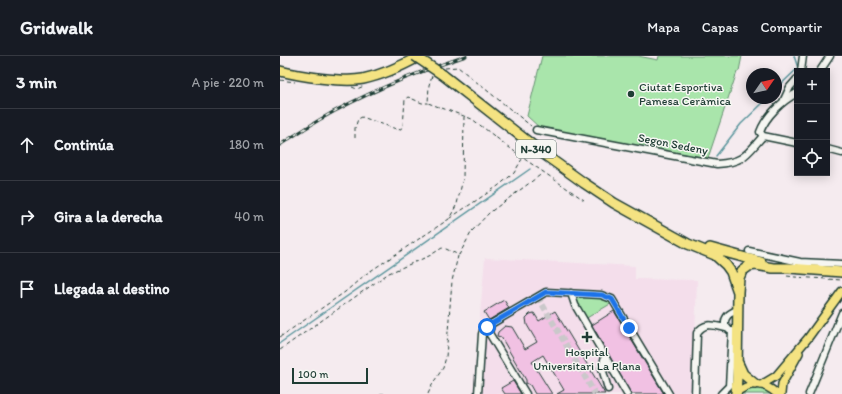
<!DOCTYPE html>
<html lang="es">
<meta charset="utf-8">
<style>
:root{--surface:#171b24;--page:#20242c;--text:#f1f3f6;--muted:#9ea1a6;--line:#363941}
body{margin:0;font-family:Itim,sans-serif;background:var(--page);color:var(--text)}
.controls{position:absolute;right:12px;top:12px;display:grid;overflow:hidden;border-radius:0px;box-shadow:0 2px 10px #0003}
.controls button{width:36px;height:36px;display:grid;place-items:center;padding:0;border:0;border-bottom:1px solid var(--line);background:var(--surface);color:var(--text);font:20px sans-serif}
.compass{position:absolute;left:466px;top:12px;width:36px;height:36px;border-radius:50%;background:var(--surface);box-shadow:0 2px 10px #0003;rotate:56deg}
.scale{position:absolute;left:12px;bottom:10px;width:76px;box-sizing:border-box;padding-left:4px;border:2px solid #1f3d34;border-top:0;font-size:11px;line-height:14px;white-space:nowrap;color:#1f3d34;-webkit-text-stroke:3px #f6f6f2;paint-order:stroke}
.stop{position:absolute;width:12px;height:12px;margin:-9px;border:3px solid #1a73e8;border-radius:50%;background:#fff}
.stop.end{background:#1a73e8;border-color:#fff;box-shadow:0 1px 4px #0008}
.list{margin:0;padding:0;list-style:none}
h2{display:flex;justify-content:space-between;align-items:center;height:52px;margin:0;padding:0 16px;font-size:17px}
h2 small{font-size:13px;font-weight:400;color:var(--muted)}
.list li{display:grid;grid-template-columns:26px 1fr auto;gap:12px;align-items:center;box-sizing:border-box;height:72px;padding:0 16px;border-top:1px solid var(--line)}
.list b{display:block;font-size:15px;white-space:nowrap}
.list em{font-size:13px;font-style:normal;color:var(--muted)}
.icon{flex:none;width:22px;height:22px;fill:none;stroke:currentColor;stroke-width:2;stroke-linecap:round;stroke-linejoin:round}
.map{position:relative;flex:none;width:562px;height:338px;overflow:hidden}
header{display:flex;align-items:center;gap:24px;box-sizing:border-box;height:56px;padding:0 20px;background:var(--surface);border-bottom:1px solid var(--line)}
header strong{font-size:19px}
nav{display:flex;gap:22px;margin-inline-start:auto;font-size:14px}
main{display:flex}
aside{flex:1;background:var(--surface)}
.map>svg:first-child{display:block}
.built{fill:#f4deeb}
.green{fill:#a9e5ab;stroke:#649170}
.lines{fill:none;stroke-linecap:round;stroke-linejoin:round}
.stream{stroke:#5c969d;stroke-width:1.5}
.building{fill:#f1c1e3;stroke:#1f3d34}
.minor-tunnel{stroke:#cac8ca;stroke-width:6;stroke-dasharray:6 3;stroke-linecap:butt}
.minor-casing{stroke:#1f3d34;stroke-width:9}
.major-casing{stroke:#1f3d34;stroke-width:10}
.highway-casing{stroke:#1f3d34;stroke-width:12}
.path{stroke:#1f3d34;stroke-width:1;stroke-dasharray:4 3;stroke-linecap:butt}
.minor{stroke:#f6f6f2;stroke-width:6}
.major{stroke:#f4e382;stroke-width:7}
.highway{stroke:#f4e382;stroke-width:9}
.rail-casing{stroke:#1f3d34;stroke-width:3}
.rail{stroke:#f6f6f2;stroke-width:1.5;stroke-dasharray:4.5;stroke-linecap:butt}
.highway-bridge-casing{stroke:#1f3d34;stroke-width:12;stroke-linecap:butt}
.highway-bridge{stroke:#f4e382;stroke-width:9}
.route{stroke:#1a73e8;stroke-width:5}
.poi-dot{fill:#1f3d34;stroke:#f6f6f2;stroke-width:1.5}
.labels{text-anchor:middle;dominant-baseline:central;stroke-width:3;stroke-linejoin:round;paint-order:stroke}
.shield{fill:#f6f6f2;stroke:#60746d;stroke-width:1}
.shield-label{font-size:11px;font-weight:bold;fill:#1f3d34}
.poi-label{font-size:12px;fill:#1f3d34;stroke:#f6f6f2;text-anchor:start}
.street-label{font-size:12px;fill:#1f3d34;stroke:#f6f6f2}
</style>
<header>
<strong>Gridwalk</strong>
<nav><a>Mapa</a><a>Capas</a><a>Compartir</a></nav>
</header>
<main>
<aside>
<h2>3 min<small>A pie · 220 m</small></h2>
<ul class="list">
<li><svg class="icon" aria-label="ahead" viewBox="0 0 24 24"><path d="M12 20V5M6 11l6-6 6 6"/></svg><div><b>Continúa</b></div><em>180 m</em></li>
<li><svg class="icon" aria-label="right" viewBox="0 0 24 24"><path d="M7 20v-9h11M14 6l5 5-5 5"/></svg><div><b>Gira a la derecha</b></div><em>40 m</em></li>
<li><svg class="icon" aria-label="arrive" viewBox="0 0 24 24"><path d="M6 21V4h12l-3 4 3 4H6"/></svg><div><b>Llegada al destino</b></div></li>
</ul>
</aside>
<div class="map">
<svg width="562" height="338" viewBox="0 0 562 338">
<rect width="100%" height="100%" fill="#f5ebef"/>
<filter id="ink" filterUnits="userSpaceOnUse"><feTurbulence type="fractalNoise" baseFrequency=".025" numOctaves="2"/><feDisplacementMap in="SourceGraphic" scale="8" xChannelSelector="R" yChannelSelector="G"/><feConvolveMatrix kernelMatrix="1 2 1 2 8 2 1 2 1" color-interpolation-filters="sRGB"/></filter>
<g filter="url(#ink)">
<path class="built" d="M205,202L355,210V223L417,224L413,338H193Z"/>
<path class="green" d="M262,0H358L378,4L379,0H462L459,15L457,16L428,102L261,73L247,60Z
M299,239L329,243L332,247L305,263L298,249L297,242Z
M471,331C480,331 485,333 492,338H459Z"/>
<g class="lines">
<path class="stream" d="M496,33L518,12L514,0
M436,100L461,68L488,42
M0,287L250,113"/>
</g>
<path class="building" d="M224,244L229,252L209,264L204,256Z
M275,255L322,333L325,338H277L284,334L263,299L252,306L272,338H255L250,329L246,327V324L221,281L217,280L218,276L225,270L232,271L245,293L257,286L247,269L246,262L250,258L254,257L259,265Z
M334,255L384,338H351L312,269Z
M233,325L241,338H225L221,332Z"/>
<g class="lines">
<path class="minor-tunnel" d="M258,241L315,338"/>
<g class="minor-casing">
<path id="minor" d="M521,15L523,0
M540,15L550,0
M503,46L510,31L517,23
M256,74L437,108C464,106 466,99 483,80L517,87
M483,80L480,76C486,60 502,45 517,37
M547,93L562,97
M469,195L520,206L562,208
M291,237L295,249L347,338
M449,274L445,269C444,260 450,257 457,254
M325,300L322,312L328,333
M198,338L202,278L204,272H210
M246,338L209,277L211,268L266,236L321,239L332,243L389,338
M415,338L417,277C425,265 435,270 446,272
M441,338L449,330L452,275
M529,338L562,257"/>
</g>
<g class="major-casing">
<path id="major" d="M481,329L496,320L528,282L562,235
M455,338C468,326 484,325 497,338
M501,338L502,328L519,297"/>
</g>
<g class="highway-casing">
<path id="highway" d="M0,15C20,20 63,27 83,23C102,19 122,10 140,0
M163,19L265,99L304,127L334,147L408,188L435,199L446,209L451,216L458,236
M430,192L481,206
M458,307L463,318L475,328
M456,338L457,321L458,236L459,222L462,215L469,210L476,209L493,212H509L562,216"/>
</g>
<path class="path" d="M165,12L178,11L251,70
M152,20L149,29L148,47L192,63L243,102L304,144
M0,24L15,26
M72,31L77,33L84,30
M75,82V72L78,63L82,61L119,74L123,71L125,43L128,41L142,47H148
M170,162L218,130L234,117L242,103
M507,220L515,221L562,224
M0,281L65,236L86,218L169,163L177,148L183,123L184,61
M0,294L109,217L149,200L162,192L166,193L179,199L192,175L209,157L263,117
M100,338H106
M148,338L153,327L163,312L166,301L172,225L178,200"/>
<use href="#minor" class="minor"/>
<use href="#major" class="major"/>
<use href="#highway" class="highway"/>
<g class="rail-casing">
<path id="rail" d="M0,89C13,80 26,72 39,64C85,37 135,17 186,0"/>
</g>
<use href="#rail" class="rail"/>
<g class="highway-bridge-casing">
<path id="highway-bridge" d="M135,0L163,19"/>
</g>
<use href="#highway-bridge" class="highway-bridge"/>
</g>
</g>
<g class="lines" filter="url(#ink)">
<path class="route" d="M207,271L210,272L211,268L266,236L322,239L332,243L349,272"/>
</g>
<g class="poi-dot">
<circle cx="351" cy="38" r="4"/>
<path d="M305 275h4v4h4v4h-4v4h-4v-4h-4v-4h4z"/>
</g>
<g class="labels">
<rect class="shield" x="236" y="84" width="40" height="18" rx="3"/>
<g class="shield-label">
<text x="256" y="93">N-340</text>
</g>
<g class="poi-label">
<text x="359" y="31">Ciutat Esportiva<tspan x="359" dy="14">Pamesa Ceràmica</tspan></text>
<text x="307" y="296" text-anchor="middle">Hospital<tspan x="307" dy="14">Universitari La Plana</tspan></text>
</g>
<g class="street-label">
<text transform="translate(393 88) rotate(11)">Segon Sedeny</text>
</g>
</g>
</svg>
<div class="controls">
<button>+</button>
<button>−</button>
<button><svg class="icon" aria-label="locate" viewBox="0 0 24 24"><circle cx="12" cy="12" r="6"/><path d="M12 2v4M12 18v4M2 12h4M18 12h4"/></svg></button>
</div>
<svg class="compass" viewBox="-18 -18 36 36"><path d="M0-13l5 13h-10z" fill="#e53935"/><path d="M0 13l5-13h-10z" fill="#9ea1a6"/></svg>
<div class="scale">100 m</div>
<div class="stop" style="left:207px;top:271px"></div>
<div class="stop end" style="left:349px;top:272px"></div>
</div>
</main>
